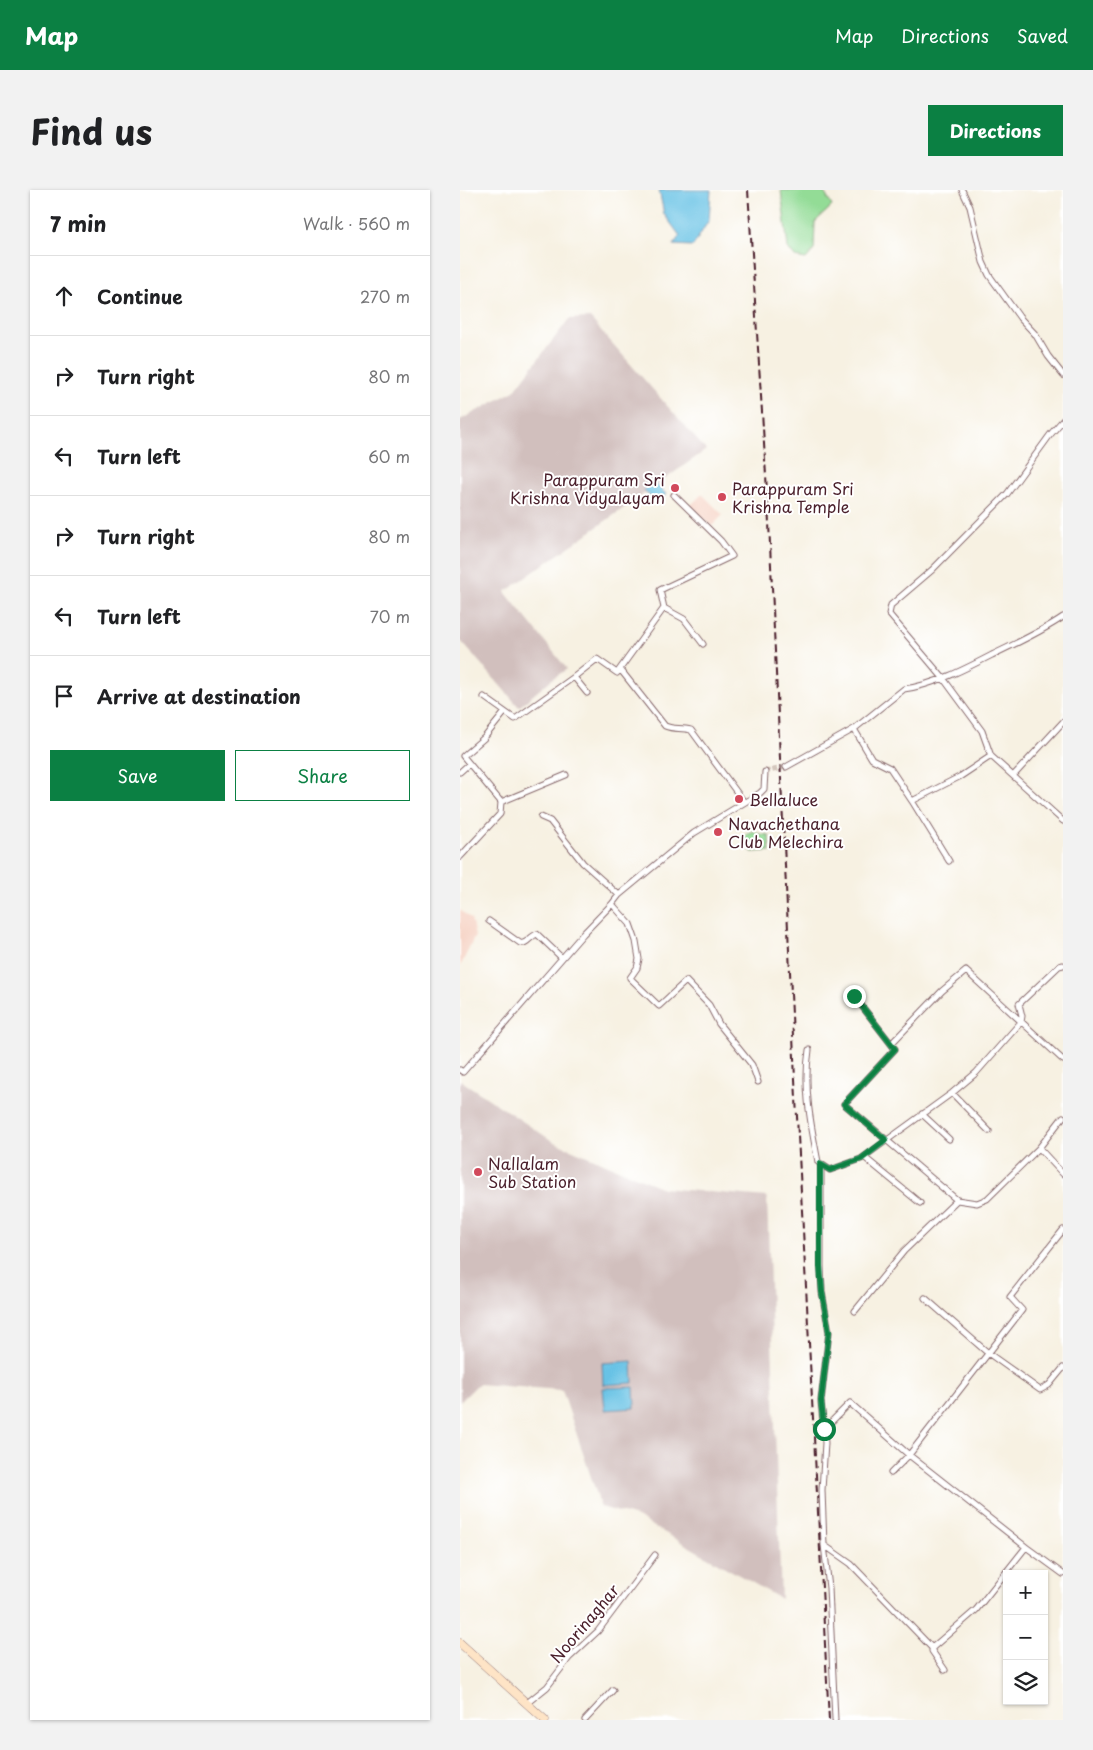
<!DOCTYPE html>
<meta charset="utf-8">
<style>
:root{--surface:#fff;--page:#f2f2f2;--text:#202124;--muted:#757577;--line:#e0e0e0;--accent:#0b8043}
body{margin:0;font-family:"Playpen Sans",sans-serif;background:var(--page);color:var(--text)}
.controls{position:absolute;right:15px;bottom:15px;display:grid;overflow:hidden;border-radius:0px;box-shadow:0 1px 4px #0004}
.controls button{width:45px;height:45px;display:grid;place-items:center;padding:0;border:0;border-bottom:1px solid var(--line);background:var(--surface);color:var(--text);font:25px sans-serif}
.stop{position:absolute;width:15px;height:15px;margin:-11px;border:4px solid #0b8043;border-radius:50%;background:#fff}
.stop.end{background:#0b8043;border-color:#fff;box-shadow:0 1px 5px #0008}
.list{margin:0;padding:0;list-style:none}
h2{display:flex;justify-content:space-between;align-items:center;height:65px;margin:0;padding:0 20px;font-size:21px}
h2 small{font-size:16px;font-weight:400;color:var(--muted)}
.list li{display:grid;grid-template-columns:32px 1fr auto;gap:15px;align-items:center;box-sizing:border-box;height:80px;padding:0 20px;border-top:1px solid var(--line)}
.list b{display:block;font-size:19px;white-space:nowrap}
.list em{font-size:16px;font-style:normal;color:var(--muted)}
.actions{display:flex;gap:10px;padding:15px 20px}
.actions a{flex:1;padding:11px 0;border:1px solid var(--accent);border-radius:0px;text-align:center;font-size:18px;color:var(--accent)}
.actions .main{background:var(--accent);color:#fff}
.icon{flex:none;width:28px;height:28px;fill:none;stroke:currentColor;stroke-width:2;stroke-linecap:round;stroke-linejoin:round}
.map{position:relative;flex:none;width:603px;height:1530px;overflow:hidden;border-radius:0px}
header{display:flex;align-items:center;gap:30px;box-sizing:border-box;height:70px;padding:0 25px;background:var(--accent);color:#fff}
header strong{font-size:24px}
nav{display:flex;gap:28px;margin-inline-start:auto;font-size:18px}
.intro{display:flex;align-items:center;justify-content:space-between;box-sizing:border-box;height:120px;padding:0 30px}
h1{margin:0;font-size:35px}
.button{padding:12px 22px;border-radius:0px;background:var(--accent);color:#fff;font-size:18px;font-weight:700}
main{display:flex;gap:30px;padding:0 30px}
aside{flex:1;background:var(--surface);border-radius:0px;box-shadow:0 1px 4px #0004}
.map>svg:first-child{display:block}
.built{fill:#f6d2c3}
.industrial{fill:#d1bfbd}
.green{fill:#93dc96;stroke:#6e7e60}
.water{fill:#67c2e5;stroke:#587088}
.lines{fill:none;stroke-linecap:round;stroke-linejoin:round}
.street-tunnel{stroke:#d4c7bd;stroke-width:5;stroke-dasharray:5 2.5;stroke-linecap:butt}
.street-casing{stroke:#87686b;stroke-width:7}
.secondary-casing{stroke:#87686b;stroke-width:9}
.street{stroke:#fff;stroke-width:5}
.secondary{stroke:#fee4c6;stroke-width:8}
.rail{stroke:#4a1f2b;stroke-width:2;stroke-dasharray:8 4;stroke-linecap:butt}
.route{stroke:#0b8043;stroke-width:6}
.poi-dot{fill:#d1495b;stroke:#fff;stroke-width:2}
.labels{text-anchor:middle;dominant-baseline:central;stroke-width:4;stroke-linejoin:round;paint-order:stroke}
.poi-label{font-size:16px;fill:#4a1f2b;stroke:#fff;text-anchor:start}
.street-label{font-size:16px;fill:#4a1f2b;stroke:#fff}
</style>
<header>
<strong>Map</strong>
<nav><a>Map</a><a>Directions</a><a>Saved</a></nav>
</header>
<div class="intro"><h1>Find us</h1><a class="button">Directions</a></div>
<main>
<aside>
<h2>7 min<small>Walk · 560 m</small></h2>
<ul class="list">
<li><svg class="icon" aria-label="ahead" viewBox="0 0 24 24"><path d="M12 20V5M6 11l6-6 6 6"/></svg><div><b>Continue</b></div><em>270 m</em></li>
<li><svg class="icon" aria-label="right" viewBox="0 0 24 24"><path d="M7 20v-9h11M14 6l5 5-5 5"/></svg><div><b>Turn right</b></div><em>80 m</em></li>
<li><svg class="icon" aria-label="left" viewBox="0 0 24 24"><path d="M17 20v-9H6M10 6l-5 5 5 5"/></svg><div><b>Turn left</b></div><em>60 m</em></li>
<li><svg class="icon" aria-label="right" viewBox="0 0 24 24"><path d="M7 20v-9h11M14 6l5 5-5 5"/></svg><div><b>Turn right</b></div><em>80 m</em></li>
<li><svg class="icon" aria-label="left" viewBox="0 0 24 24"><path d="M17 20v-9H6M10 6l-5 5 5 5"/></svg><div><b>Turn left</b></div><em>70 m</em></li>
<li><svg class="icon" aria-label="arrive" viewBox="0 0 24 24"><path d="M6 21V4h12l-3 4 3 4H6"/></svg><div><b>Arrive at destination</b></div></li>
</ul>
<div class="actions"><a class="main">Save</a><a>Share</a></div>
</aside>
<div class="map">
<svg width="603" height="1530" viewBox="0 0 603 1530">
<rect width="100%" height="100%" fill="#fff"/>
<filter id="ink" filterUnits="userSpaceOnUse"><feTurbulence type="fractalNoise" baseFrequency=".02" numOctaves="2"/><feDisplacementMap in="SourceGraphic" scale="10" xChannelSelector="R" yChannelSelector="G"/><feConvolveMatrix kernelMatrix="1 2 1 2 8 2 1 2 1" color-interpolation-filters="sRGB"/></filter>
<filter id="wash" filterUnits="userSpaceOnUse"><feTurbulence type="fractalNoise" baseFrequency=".0096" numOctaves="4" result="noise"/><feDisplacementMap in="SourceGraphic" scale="20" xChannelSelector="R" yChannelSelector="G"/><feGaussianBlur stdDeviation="1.12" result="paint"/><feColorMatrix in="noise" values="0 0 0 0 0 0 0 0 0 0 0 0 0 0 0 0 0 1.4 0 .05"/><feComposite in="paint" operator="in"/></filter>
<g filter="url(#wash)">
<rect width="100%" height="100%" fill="#f7f1e2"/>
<path class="built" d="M242,304L263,325L252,336L230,316Z
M0,720L11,729L15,746L0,777Z"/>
<path class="industrial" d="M130,128L246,260L45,402L107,479L92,489L59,517L0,450V230L54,201L109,129Z
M0,890L94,952L203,998L307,1007L321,1409L177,1327L141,1317L102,1200L18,1194L0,1212Z"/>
<path class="green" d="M321,0H363L372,16L355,32L354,60L346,69L335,67L328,58Z
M293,641L299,644L309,645L310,661L292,662L286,654L284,646Z"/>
<path class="water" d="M199,0H251L249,30L233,56L213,55L220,46L204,24Z
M193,291L206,304L197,314L184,300Z
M172,1171L173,1193L143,1195L142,1173Z
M174,1197L175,1218L145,1220L143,1198Z"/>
</g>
<g filter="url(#ink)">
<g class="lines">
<path class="street-tunnel" d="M305,582L326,577"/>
<g class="street-casing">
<path id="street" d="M502,0L510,17L523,72L529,85L560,128L575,144L588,166L603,185
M603,230L590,245L547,304L472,380L431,415L429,424L483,488L522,541L531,566L603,631
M214,305L261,351L272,366L200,400L204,418L224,429L243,454
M160,479L205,536C214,540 221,537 231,540L284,612
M114,487L137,469L157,483L204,418
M24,507L55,529L114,487L127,503
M394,539L444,499C474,495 505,479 532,465C557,453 581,442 603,427
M326,577L394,539L412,569L430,578L452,611L501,586L531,566
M0,582L9,574
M553,586L603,532
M452,611L489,671
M41,612L3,566L24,548L45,522
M81,627L90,631L123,673L159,705
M0,667L40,624L41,612L106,585
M29,731L60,753C67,755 70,746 77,744L102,768
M394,806L435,859L384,914L497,1010L517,1013L527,1009L579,958L603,927
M431,854L482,801L506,781L603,870
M349,860C343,898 351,935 358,972L370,980L401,969L492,903L516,883L561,832L562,826L559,814L599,776L603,775
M0,880L3,882L123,744L152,714
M298,892L292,875L259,834L249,815L226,791L199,816L170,788L177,778L179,769L176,751L170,734L152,714L159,705L234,643L300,603L304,599L305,582
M492,903L529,941
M462,924L489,949
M579,958L603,984
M404,967L460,1013
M361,974V1077L362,1102L369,1142L361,1211L365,1253L362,1300L364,1355L369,1398L375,1530
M465,1108L528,1163L580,1200L589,1195L603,1178
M395,1121L444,1061L497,1010
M364,1239L390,1213L449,1265L566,1357L603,1384
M431,1283L449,1265L562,1120L550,1107L603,1040
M364,1355L391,1374L472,1458V1461L485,1480
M472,1458L516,1420L566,1357
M67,1513L87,1497L109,1468L138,1441L195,1365
M125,1530L153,1500"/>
</g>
<g class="secondary-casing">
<path id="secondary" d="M0,1453L85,1530"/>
</g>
<use href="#street" class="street"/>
<use href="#secondary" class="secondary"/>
<path class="rail" d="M288,0L309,333L335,889L369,1530"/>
</g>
</g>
<g class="lines" filter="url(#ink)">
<path class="route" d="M364,1239L361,1211L369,1142L362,1102L360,1076V974L370,980L401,969L426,950L384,914L435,859L394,806"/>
</g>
<g class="poi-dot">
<circle cx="215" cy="298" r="5"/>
<circle cx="262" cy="307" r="5"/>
<circle cx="279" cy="609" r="5"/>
<circle cx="258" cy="642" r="5"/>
<circle cx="18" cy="982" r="5"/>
</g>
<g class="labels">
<g class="poi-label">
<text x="205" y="289" text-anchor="end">Parappuram Sri<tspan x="205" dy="18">Krishna Vidyalayam</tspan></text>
<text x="272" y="298">Parappuram Sri<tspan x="272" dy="18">Krishna Temple</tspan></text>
<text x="289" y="609">Bellaluce</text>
<text x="268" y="633">Navachethana<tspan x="268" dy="18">Club Melechira</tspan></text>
<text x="28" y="973">Nallalam<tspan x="28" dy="18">Sub Station</tspan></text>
</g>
<g class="street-label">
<text transform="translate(124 1433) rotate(-50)">Noorinaghar</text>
</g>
</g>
</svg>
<div class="controls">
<button>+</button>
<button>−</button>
<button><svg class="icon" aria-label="layers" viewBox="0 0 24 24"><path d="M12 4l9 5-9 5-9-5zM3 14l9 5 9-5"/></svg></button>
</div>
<div class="stop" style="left:364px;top:1239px"></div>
<div class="stop end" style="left:394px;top:806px"></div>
</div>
</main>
